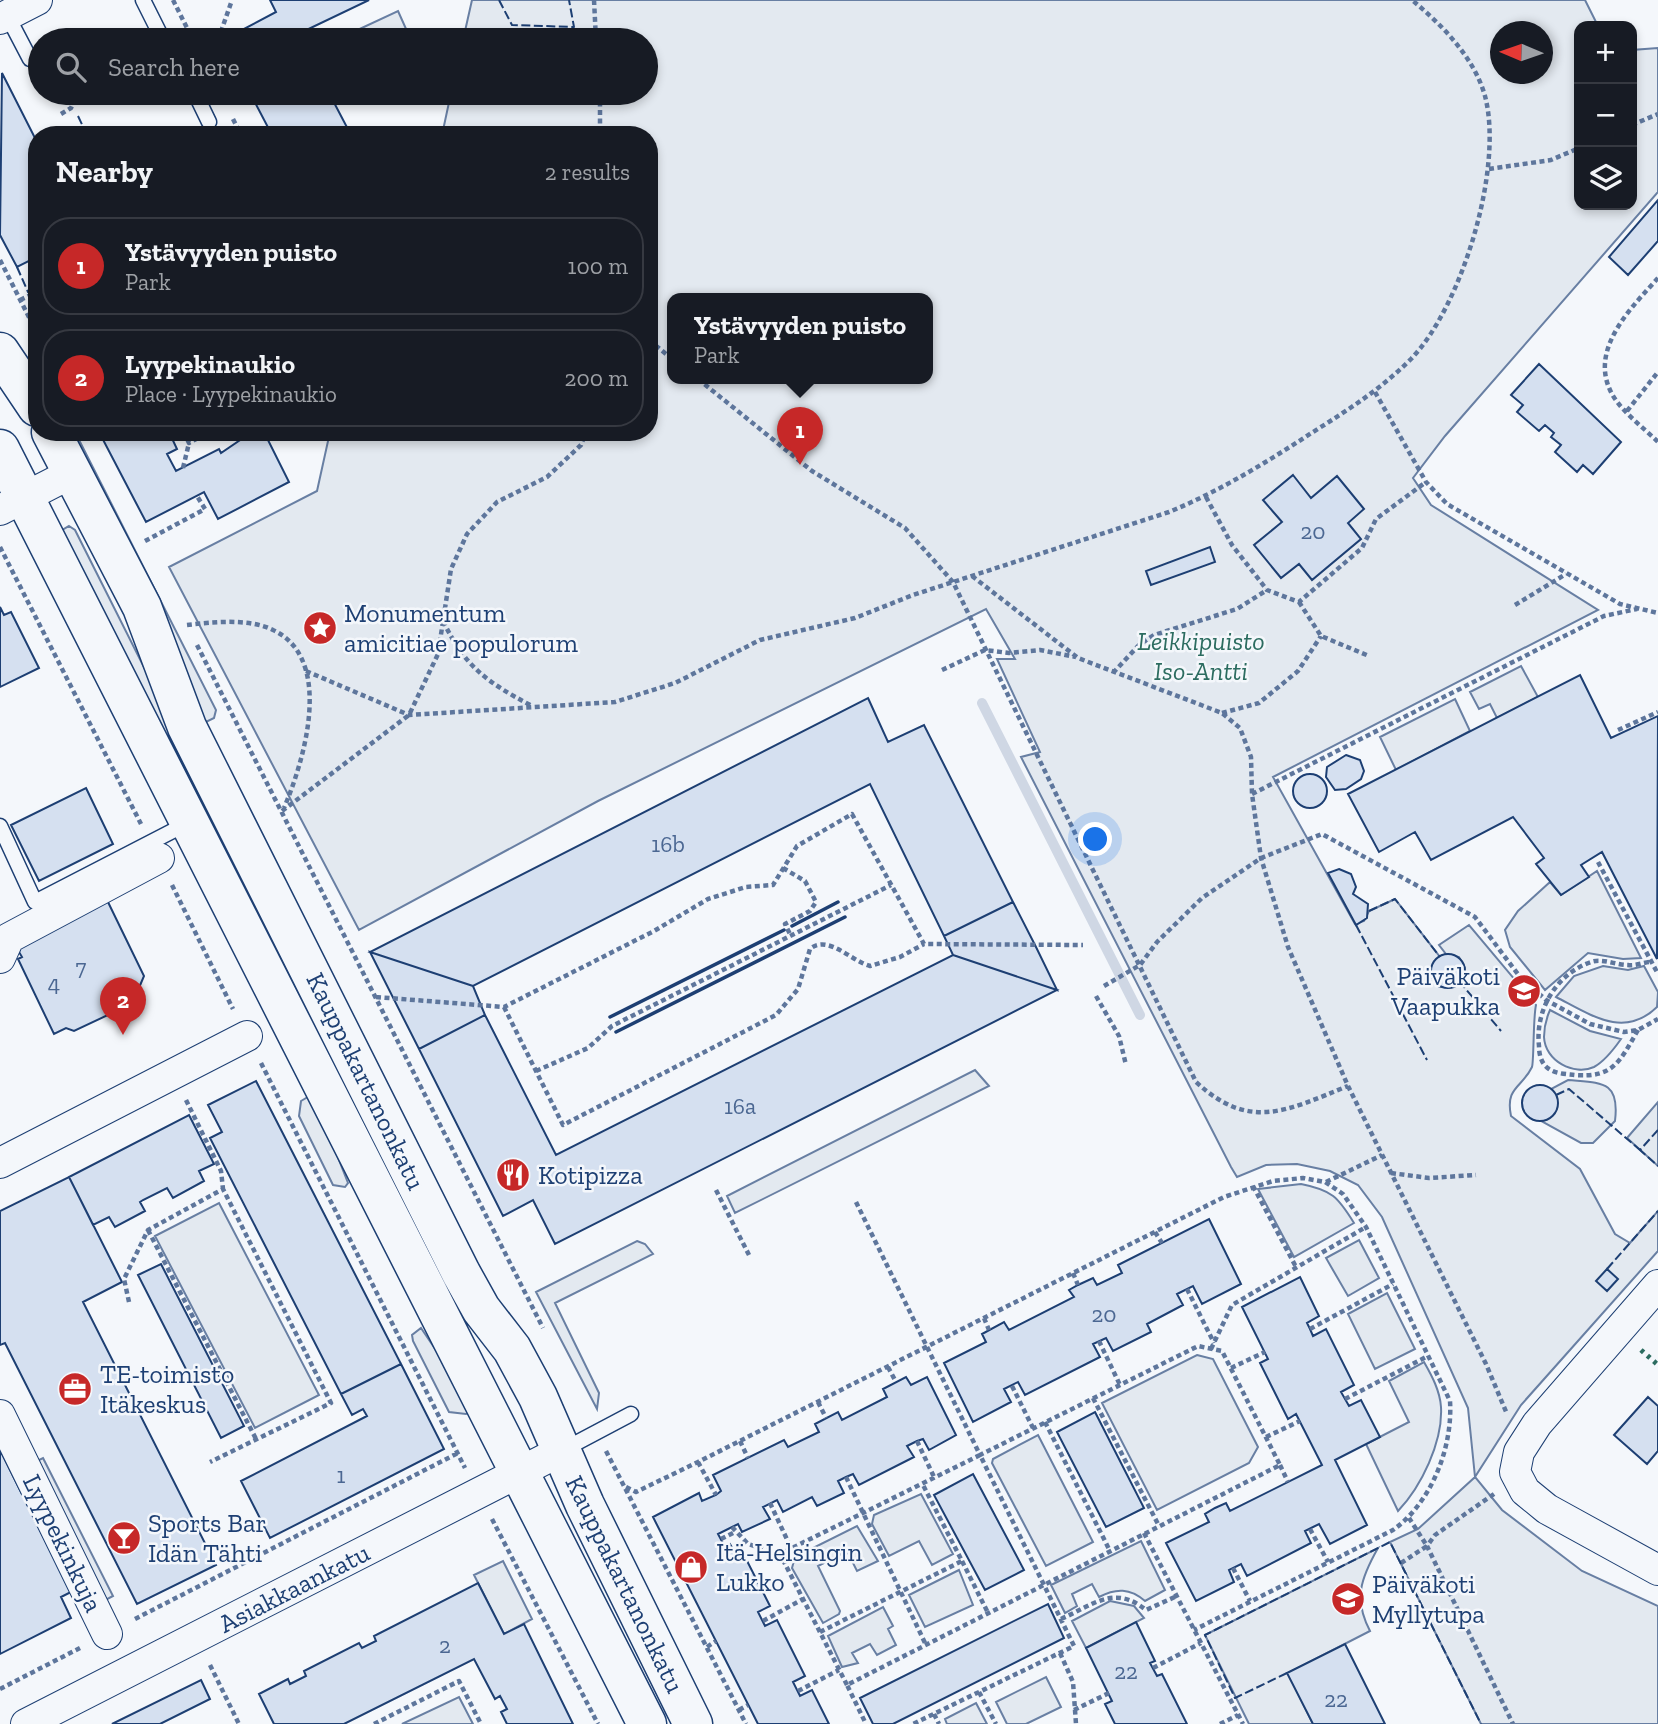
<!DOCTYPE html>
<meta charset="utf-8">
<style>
:root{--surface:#171b24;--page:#20242c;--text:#f1f3f6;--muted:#9ea1a6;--line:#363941;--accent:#c62828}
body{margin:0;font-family:"Zilla Slab",serif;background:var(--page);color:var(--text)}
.controls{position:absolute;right:21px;top:21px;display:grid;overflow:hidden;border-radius:14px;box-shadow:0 4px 10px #0003}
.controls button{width:63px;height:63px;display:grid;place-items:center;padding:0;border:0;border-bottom:2px solid var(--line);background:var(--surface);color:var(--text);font:35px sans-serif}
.compass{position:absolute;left:1490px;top:21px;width:63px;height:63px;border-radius:50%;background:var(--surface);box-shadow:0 4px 10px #0003;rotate:272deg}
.you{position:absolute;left:1096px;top:840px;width:24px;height:24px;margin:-18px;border:5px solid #fff;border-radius:50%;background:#1a73e8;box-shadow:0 0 0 10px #1a73e833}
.badge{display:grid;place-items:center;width:46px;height:46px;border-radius:50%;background:var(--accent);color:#fff;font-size:23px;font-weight:700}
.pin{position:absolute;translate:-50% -58px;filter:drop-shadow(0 2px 4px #0008)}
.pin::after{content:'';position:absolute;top:37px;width:24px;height:21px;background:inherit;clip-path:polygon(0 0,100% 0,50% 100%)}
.popup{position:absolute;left:667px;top:293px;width:266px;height:91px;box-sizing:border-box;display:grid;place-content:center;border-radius:14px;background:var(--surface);filter:drop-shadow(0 2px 5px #0005);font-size:23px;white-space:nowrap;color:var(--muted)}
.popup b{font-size:26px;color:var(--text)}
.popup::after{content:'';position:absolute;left:50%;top:100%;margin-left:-14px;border:14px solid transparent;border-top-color:var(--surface)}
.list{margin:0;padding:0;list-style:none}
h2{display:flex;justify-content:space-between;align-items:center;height:91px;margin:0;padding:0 28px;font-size:30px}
h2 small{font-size:23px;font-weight:400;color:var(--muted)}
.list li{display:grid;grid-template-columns:46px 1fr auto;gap:21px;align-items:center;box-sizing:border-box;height:98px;margin:0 14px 14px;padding:0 14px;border:2px solid var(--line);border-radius:28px}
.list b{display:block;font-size:26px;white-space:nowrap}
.list p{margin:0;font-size:23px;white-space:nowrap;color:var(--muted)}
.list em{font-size:23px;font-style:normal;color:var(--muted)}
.icon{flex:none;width:38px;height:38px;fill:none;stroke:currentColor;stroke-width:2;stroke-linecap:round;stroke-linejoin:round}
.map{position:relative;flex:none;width:1658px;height:1724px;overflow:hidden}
.search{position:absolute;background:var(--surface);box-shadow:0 4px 10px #0003;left:28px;top:28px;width:630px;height:77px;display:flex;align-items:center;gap:18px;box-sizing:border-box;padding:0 24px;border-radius:38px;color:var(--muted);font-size:26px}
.panel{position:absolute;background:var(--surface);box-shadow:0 4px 10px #0003;left:28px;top:126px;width:630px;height:315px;border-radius:28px}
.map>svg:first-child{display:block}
.green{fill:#e3e9f0;stroke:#687fa3;stroke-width:2;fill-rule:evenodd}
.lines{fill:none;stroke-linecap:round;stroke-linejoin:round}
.stream{stroke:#cfd7e4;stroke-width:10}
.building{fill:#d5e0f0;stroke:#1d3f73;stroke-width:2}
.lane-casing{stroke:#1d3f73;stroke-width:17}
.street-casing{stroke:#1d3f73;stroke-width:32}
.secondary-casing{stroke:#1d3f73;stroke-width:41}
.path{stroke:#5e769c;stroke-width:4.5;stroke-dasharray:5 3.5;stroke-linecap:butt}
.lane{stroke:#f4f7fb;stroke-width:14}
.street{stroke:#f4f7fb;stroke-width:30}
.secondary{stroke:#f4f7fb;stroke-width:38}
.hedge{stroke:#2c6c60;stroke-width:5;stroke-dasharray:3.5 5;stroke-linecap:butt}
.fence{stroke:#1d3f73;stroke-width:2;stroke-dasharray:9 3.5;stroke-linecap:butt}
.wall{stroke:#1d3f73;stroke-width:3.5}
.labels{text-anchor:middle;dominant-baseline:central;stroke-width:5;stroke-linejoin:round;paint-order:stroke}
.number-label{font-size:23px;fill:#4b6792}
.poi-label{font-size:26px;fill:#1d3f73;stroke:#f4f7fb;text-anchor:start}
.park-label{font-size:26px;font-style:italic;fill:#2c6c60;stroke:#f4f7fb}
.street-label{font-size:26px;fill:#1d3f73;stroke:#f4f7fb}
</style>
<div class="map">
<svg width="1658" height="1724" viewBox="0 0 1658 1724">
<rect width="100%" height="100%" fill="#f4f7fb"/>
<path class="green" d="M472,0H1585L1598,26H1579V205H1632V50L1658,48V192L1445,436L1413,478L1431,505L1598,610L1273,777L1355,924L1364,921L1369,911L1395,899L1440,957L1430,969V975L1439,987L1454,986L1462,977L1465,968L1459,957L1446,954L1439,945L1469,925L1536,1005C1533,1018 1534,1061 1532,1067C1522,1088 1505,1087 1511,1116L1580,1169L1615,1234L1630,1243L1658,1211V1251L1521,1405L1475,1477L1502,1510L1582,1571L1658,1606V1724H1481L1390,1542L1418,1529L1475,1477L1468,1408L1382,1217L1358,1185L1330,1171L1297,1164L1266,1165L1237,1177L1231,1167L1021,757L1040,752L997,659H1015L986,609L598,801L359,930L169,567L317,491L330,432H649V135H442L451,93H646V40H463ZM1500,32H1542V74H1500ZM672,299H928V379H672Z
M398,11L411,40H336Z
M62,432H75L216,710L214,718L204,723Z
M69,526L75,530L271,920L255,927L59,532Z
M1521,666L1538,697L1497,718L1490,704L1479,709L1470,692Z
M1455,699L1470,731L1396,770L1380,737Z
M1597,871L1641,958L1623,959L1588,953L1545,990L1510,947L1505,930L1518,911L1550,882L1561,895Z
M1603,966L1628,970L1644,966L1658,992L1657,1007C1624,1039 1591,1015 1556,997L1574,976Z
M1550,1010L1590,1031L1621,1039C1614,1049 1605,1061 1594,1067C1574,1076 1545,1061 1544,1037C1544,1028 1546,1019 1550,1010Z
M975,1070L989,1086L735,1213L727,1196Z
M1568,1080C1601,1083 1620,1080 1615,1121L1593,1143H1581L1541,1121C1558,1117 1562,1102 1551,1089Z
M313,1094L348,1183L345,1187L333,1185L299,1116L301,1101Z
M1658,1102V1166L1627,1138Z
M1301,1184C1332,1190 1338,1197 1354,1223L1294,1257L1258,1189Z
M219,1203L319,1395L255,1428L155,1236Z
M1359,1240L1379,1278L1348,1296L1326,1258Z
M637,1241L645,1244L653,1254L555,1303L599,1393L597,1409L536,1292Z
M1387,1293L1415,1349L1375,1369L1348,1314Z
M421,1328L475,1408L466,1414L449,1412L413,1341L412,1335Z
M1197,1355L1213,1359L1258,1447L1249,1463L1157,1510L1102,1403Z
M1424,1362C1432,1376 1440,1391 1441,1407C1443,1442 1421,1487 1398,1511L1366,1444L1409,1422L1389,1381Z
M1038,1435L1093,1542L1046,1566L992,1463L993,1459Z
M43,1458L113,1596L100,1603L29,1465Z
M921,1494L953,1554L932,1565L919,1541L889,1556L872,1524L874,1515Z
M857,1526L878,1561L857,1571L847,1551L818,1566L840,1611L839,1614L823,1623L792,1568L795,1557Z
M1141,1541L1165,1590L1145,1601C1130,1588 1116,1588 1099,1597L1092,1584L1072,1594L1077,1606L1065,1613L1051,1585Z
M1378,1548C1361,1578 1353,1599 1370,1631L1288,1673L1313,1724H1249L1205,1635Z
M503,1561L532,1619L504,1634L474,1575Z
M959,1570L973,1605L925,1627L909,1595Z
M1110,1601L1134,1606L1144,1618L1086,1648L1072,1621Z
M883,1607L893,1626L888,1629L896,1645L877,1655L870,1644L852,1653L858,1663L842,1667L828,1636Z
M1046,1677L1061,1707L1026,1724H1007L996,1702Z
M459,1697L473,1724H402Z
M976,1703L987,1724H947L945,1719Z"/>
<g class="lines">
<path class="stream" d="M982,703L1140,1015"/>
</g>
<path class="building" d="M270,0H369L298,34L301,40H223L276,12Z
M2,73L37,142V257L17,267L0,235Z
M250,93H329L351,135H272Z
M1658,200V241L1628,275L1609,257Z
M1539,364L1621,442L1593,474L1583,465L1577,472L1555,452L1561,445L1551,437L1554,433L1545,425L1539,431L1517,412L1523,405L1511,395Z
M99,432H169L177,449L167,454L176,471L219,449L221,453L252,432H264L289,482L218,519L204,492L146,522Z
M1293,475L1311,498L1337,476L1364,509L1348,523L1361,539L1312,580L1299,564L1281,578L1254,545L1282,522L1263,500Z
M1210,547L1215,562L1151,585L1146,571Z
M0,607L4,615L11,612L39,668L0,687Z
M1580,675L1611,738L1658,716L1657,959L1602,852L1581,865L1589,877L1561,895L1536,864L1544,858L1513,817L1431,860L1415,832L1379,852L1348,794Z
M868,698L888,742L924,725L1013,902L944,936L870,784L473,986L370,952Z
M1346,755L1360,760L1364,771L1361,779L1346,789L1335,790L1326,777L1327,767Z
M1293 791a17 17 0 1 1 34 0a17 17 0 1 1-34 0Z
M86,788L113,844L39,881L11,825Z
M1339,869L1351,874L1356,887L1353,894L1368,904L1367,918L1356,925L1328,873Z
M107,900L144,976L136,995L126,1000L129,1005L74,1031L66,1028L54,1034L18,959L22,957L19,952L24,939Z
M1013,902L1035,945L1057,990L953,955L944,936Z
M370,952L473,986L485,1015L419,1049Z
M1431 971a17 17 0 1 1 34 0a17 17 0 1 1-34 0Z
M953,955L1057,990L555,1244L533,1200L503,1216L419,1049L485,1015L556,1155Z
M256,1081L401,1364L341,1394L210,1138L222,1132L208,1105Z
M1522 1103a18 18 0 1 1 36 0a18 18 0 1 1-36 0Z
M189,1115L214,1164L199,1171L204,1181L173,1198L167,1188L143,1200L140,1202L145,1211L115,1227L109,1217L93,1225L69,1177Z
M69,1177L122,1282L83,1302L216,1565L137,1604L5,1343L0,1345V1211Z
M1209,1219L1241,1284L1202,1304L1193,1286L1177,1294L1183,1305L1147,1324L1151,1332L1113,1351L1106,1338L1093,1344L1100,1357L1025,1395L1018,1382L1004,1389L1011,1402L973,1422L944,1363L986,1342L982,1334L1004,1322L1009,1330L1074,1297L1069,1290L1078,1285L1093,1278L1097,1285L1122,1273L1118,1265Z
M161,1264L244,1426L221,1438L138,1275Z
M1607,1269L1618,1279L1607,1291L1596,1281Z
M1300,1277L1319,1316L1307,1323L1310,1329L1313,1336L1326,1329L1354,1385L1341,1392L1349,1406L1361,1400L1380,1437L1335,1460L1367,1525L1330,1544L1319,1524L1305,1531L1311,1543L1247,1576L1241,1564L1229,1570L1234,1582L1196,1601L1166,1543L1209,1522L1205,1514L1215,1508L1226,1503L1230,1511L1322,1465L1296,1414L1288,1419L1260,1363L1268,1359L1242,1307Z
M401,1364L444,1449L270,1538L241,1481L367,1416L363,1409L352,1415L341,1394Z
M906,1377L911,1385L927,1377L956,1435L929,1450L923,1439L917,1441L907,1446L914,1457L859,1485L853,1474L846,1477L838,1481L844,1493L817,1506L812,1497L783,1512L777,1500L763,1507L770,1519L742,1532L738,1524L718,1534L725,1547L730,1544L736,1554L742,1551L770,1606L758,1612L765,1626L777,1620L805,1676L793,1682L800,1696L812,1690L829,1724H758L653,1517L699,1493L702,1501L716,1495L721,1491L713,1475L784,1440L788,1447L819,1432L815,1424L838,1412L842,1420L887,1397L883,1389Z
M1648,1397L1658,1406V1451L1647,1464L1614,1435Z
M1095,1412L1144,1508L1106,1527L1057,1432Z
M0,1450L71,1592L61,1597L71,1618L0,1654Z
M973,1474L1024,1570L985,1590L934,1495Z
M478,1583L504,1634L524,1624L573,1724H507L501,1712L507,1709L500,1696L495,1699L474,1659L344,1724H274L259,1694L288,1679L290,1684L306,1676L304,1671L359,1643L362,1648L376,1641L374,1636Z
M1048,1604L1064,1638L893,1724H873L860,1698Z
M1136,1622L1155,1661L1150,1663L1157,1676L1162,1674L1187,1724H1115L1105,1704L1112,1701L1086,1648Z
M1345,1644L1385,1724H1313L1287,1673Z
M201,1680L210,1699L160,1724H112Z"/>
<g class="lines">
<g class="lane-casing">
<path id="lane" d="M143,0L163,40
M7,15L30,59
M195,93L209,122
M0,826L35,902L190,822
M563,1450L631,1414"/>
</g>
<g class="street-casing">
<path id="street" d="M0,19L37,0
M0,510L72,473
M0,958L9,938L159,858
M0,1163L247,1036
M1658,1285L1537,1424L1519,1452L1515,1472L1525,1491L1547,1509L1658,1570
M0,1415L107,1634
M26,1724L561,1451"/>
</g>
<g class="secondary-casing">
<path id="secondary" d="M0,352L37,407
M51,432L142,607L187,727L461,1273L481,1309L512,1349L538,1397L585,1505L693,1724
M0,449L647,1724"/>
</g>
<path class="path" d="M173,0L193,40
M594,0L596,40
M218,40L232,0
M600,93V135
M61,114L71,108L78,93
M233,119L241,135
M1632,125L1658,114
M1489,169L1551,160L1579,148
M0,260L37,333
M1658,278C1633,306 1590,347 1610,390C1619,410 1643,427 1658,442
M20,300L37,292
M649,340L672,359
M698,379L812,471L905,528L953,582L1196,1082C1250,1132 1288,1110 1348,1086
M1375,392L1426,482L1447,504L1620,604L1658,613
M1627,411L1658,372
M184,432L189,443L209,432
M183,468L189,443
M1206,497L1232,545L1267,590L1299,602L1362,548L1376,519L1426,482
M145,541L205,509L197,496
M0,547L141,824
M972,576L1078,658L1222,713L1240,728L1251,757L1252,794L1261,858L1288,947L1348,1086L1486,1364L1507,1414
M1299,602L1321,636L1369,656
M1515,605L1566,574
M443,621C466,668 487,682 532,706
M187,625C212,622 249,618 273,630C335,659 304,761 284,808
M197,645L543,1328
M942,670L985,650L1009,653L1040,650L1076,657
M306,671L409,715L615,702L675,683L760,640L855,618L913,595L1169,512C1220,491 1267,462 1313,432C1348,410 1381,389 1411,359C1462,306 1504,168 1485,96C1474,57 1442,25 1412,0
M1113,673L1139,645L1154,635L1237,609L1267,590
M1222,713L1259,703L1298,671L1321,636
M1618,730L1658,712
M1252,794L1604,616L1637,609
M282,811L409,715L438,654L451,569L467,534L497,502L547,477L581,445L586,432
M1598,862L1658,974
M783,868L805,881L816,902L810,911L785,924L790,934
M172,885L233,1009
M1104,986L1140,965L1157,942L1202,898L1261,858L1322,834L1475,917L1520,977L1546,1000L1590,1024L1624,1032L1638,1030L1658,1019
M1096,996L1119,1036L1126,1065
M376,997L504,1007L654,931L708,899L746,887L773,885L797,846L852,814L924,944L1083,945
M504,1007L563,1125L776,1015L798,989L810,949C828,934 851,961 870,966L900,957L924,944
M1638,1030C1620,1061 1614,1078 1575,1075C1567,1074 1556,1074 1549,1069C1541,1064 1539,1054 1539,1046C1535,1010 1556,974 1591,962C1602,958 1616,965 1628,965C1635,966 1642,963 1649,962
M261,1063L465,1468
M536,1071L588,1048L612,1026L891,885
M186,1100L221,1171L223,1189
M1391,1173L1429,1178L1476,1175
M1326,1182L1382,1155
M1253,1186L1296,1267
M716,1190L749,1255
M856,1202L980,1455L1198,1346L1222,1351L1280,1465L847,1685L866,1724
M148,1230L256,1439
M1155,1232L1162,1243
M1073,1273L1078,1285
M1187,1289L1214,1343
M129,1302L124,1279L148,1230L223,1189L331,1403L210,1462
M984,1318L989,1330
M1310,1329L1393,1284
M1099,1341L1120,1385
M1211,1349L1232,1305L1366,1227
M888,1367L896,1382
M1231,1368L1265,1352
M1012,1386L1033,1428
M1093,1398L1159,1526
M1345,1399L1428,1356
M818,1402L826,1418
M1045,1422L1110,1551
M1266,1437L1300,1421
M740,1441L748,1458
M917,1441L934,1477
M606,1451L746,1724
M698,1462L716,1495
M1280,1465L1288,1482
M846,1477L926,1645
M626,1487L636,1492L698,1462L1224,1197L1273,1181L1303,1178L1325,1182L1343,1194L1366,1227L1450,1401C1453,1448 1431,1503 1393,1530L1194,1630
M1494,1494L1435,1535L1427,1546L1513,1724
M770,1503L791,1548
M492,1519L598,1724
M732,1527L748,1544L780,1554
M1310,1529L1328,1562
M1144,1533L1243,1724
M721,1539L735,1532
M962,1561L988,1613
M1401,1563L1427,1546L1409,1518
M1233,1568L1250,1601
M135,1619L458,1453
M1061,1619C1093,1605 1114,1584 1146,1610L1177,1596
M763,1621L803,1599
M820,1632L962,1561L922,1483
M707,1647L716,1641
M1060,1653L1073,1682L1076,1724
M210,1665L239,1724
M1153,1668L1201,1643
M847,1685L780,1554L980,1455L1074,1646L913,1724
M0,1689L80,1648
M798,1691L839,1670
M979,1692L996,1724
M739,1710L748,1705
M1074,1710L1109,1693
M934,1714L939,1724
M374,1724L459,1681L481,1724
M1220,1724L1238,1715"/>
<use href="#lane" class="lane"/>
<use href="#street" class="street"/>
<use href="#secondary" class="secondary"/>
<path class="hedge" d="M1641,1350L1658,1365"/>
<path class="fence" d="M499,0L512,25L574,27L569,0
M66,93L70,101
M78,116L87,135
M17,267L28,292L37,288
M1369,911L1395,899L1440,957
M1356,925L1427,1060
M1459,981L1501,1031
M1556,1095L1569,1089L1640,1150
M1658,1130L1640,1150L1658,1166
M1607,1269L1658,1211
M1287,1673L1235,1698L1205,1635L1390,1542L1481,1724"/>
<path class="wall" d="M792,926L838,902
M610,1017L784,930
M616,1032L845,917"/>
</g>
<defs>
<g id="sight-disc" transform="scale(1.75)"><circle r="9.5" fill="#c62828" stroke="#f4f7fb"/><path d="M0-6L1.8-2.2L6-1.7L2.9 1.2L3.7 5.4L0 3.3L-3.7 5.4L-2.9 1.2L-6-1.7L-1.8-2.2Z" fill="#fff"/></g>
<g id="school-disc" transform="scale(1.75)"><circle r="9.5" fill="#c62828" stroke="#f4f7fb"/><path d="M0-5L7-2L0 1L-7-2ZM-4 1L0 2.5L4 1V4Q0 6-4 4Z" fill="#fff"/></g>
<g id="restaurant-disc" transform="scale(1.75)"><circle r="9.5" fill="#c62828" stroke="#f4f7fb"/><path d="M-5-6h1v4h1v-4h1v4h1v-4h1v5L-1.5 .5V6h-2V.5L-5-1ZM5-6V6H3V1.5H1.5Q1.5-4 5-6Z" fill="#fff"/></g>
<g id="office-disc" transform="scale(1.75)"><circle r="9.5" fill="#c62828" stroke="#f4f7fb"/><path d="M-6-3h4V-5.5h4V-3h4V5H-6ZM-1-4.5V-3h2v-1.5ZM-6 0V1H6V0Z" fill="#fff"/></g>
<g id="bar-disc" transform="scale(1.75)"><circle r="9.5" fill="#c62828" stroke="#f4f7fb"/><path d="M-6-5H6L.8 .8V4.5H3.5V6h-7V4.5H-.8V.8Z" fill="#fff"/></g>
<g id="shop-disc" transform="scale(1.75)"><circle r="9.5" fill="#c62828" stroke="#f4f7fb"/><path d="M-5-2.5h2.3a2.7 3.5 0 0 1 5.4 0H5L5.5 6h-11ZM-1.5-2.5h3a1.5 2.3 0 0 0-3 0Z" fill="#fff"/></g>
</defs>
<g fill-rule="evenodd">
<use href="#sight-disc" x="320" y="628"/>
<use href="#school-disc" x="1524" y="991"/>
<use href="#restaurant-disc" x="513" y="1175"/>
<use href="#office-disc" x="75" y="1389"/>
<use href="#bar-disc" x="124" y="1538"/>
<use href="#shop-disc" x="691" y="1567"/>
<use href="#school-disc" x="1348" y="1599"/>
</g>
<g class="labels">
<g class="number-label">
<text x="1313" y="531">20</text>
<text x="668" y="844">16b</text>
<text x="81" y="967">7</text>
<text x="54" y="983">4</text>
<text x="740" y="1106">16a</text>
<text x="1104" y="1314">20</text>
<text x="341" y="1475">1</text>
<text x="445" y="1645">2</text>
<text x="1126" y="1671">22</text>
<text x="1336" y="1699">22</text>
</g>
<g class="poi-label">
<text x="344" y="613">Monumentum<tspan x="344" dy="30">amicitiae populorum</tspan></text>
<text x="1500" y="976" text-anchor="end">Päiväkoti<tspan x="1500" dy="30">Vaapukka</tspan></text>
<text x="538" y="1175">Kotipizza</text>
<text x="100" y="1374">TE-toimisto<tspan x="100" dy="30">Itäkeskus</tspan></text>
<text x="148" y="1523">Sports Bar<tspan x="148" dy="30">Idän Tähti</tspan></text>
<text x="716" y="1552">Itä-Helsingin<tspan x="716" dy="30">Lukko</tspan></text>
<text x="1372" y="1584">Päiväkoti<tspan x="1372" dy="30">Myllytupa</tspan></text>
</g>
<g class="park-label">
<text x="1201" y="641">Leikkipuisto<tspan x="1201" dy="30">Iso-Antti</tspan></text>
</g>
<g class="street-label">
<text transform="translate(366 1081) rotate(64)">Kauppakartanonkatu</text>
<text transform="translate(63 1543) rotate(64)">Lyypekinkuja</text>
<text transform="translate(625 1584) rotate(64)">Kauppakartanonkatu</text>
<text transform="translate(294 1588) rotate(-27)">Asiakkaankatu</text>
</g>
</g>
</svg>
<div class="controls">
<button>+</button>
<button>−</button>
<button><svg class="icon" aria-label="layers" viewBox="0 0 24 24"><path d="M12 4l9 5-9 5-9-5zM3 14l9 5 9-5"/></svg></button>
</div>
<svg class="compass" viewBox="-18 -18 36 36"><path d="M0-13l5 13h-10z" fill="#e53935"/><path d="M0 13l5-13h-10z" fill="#9ea1a6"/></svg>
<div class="you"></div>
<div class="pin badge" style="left:800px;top:465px">1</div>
<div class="popup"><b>Ystävyyden puisto</b>Park</div>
<div class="pin badge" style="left:123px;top:1035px">2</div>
<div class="search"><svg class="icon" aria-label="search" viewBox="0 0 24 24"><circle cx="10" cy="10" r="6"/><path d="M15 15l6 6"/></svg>Search here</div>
<section class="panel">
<h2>Nearby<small>2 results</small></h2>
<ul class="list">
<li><span class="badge">1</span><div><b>Ystävyyden puisto</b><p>Park</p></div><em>100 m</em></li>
<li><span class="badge">2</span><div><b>Lyypekinaukio</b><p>Place · Lyypekinaukio</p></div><em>200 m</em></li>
</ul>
</section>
</div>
